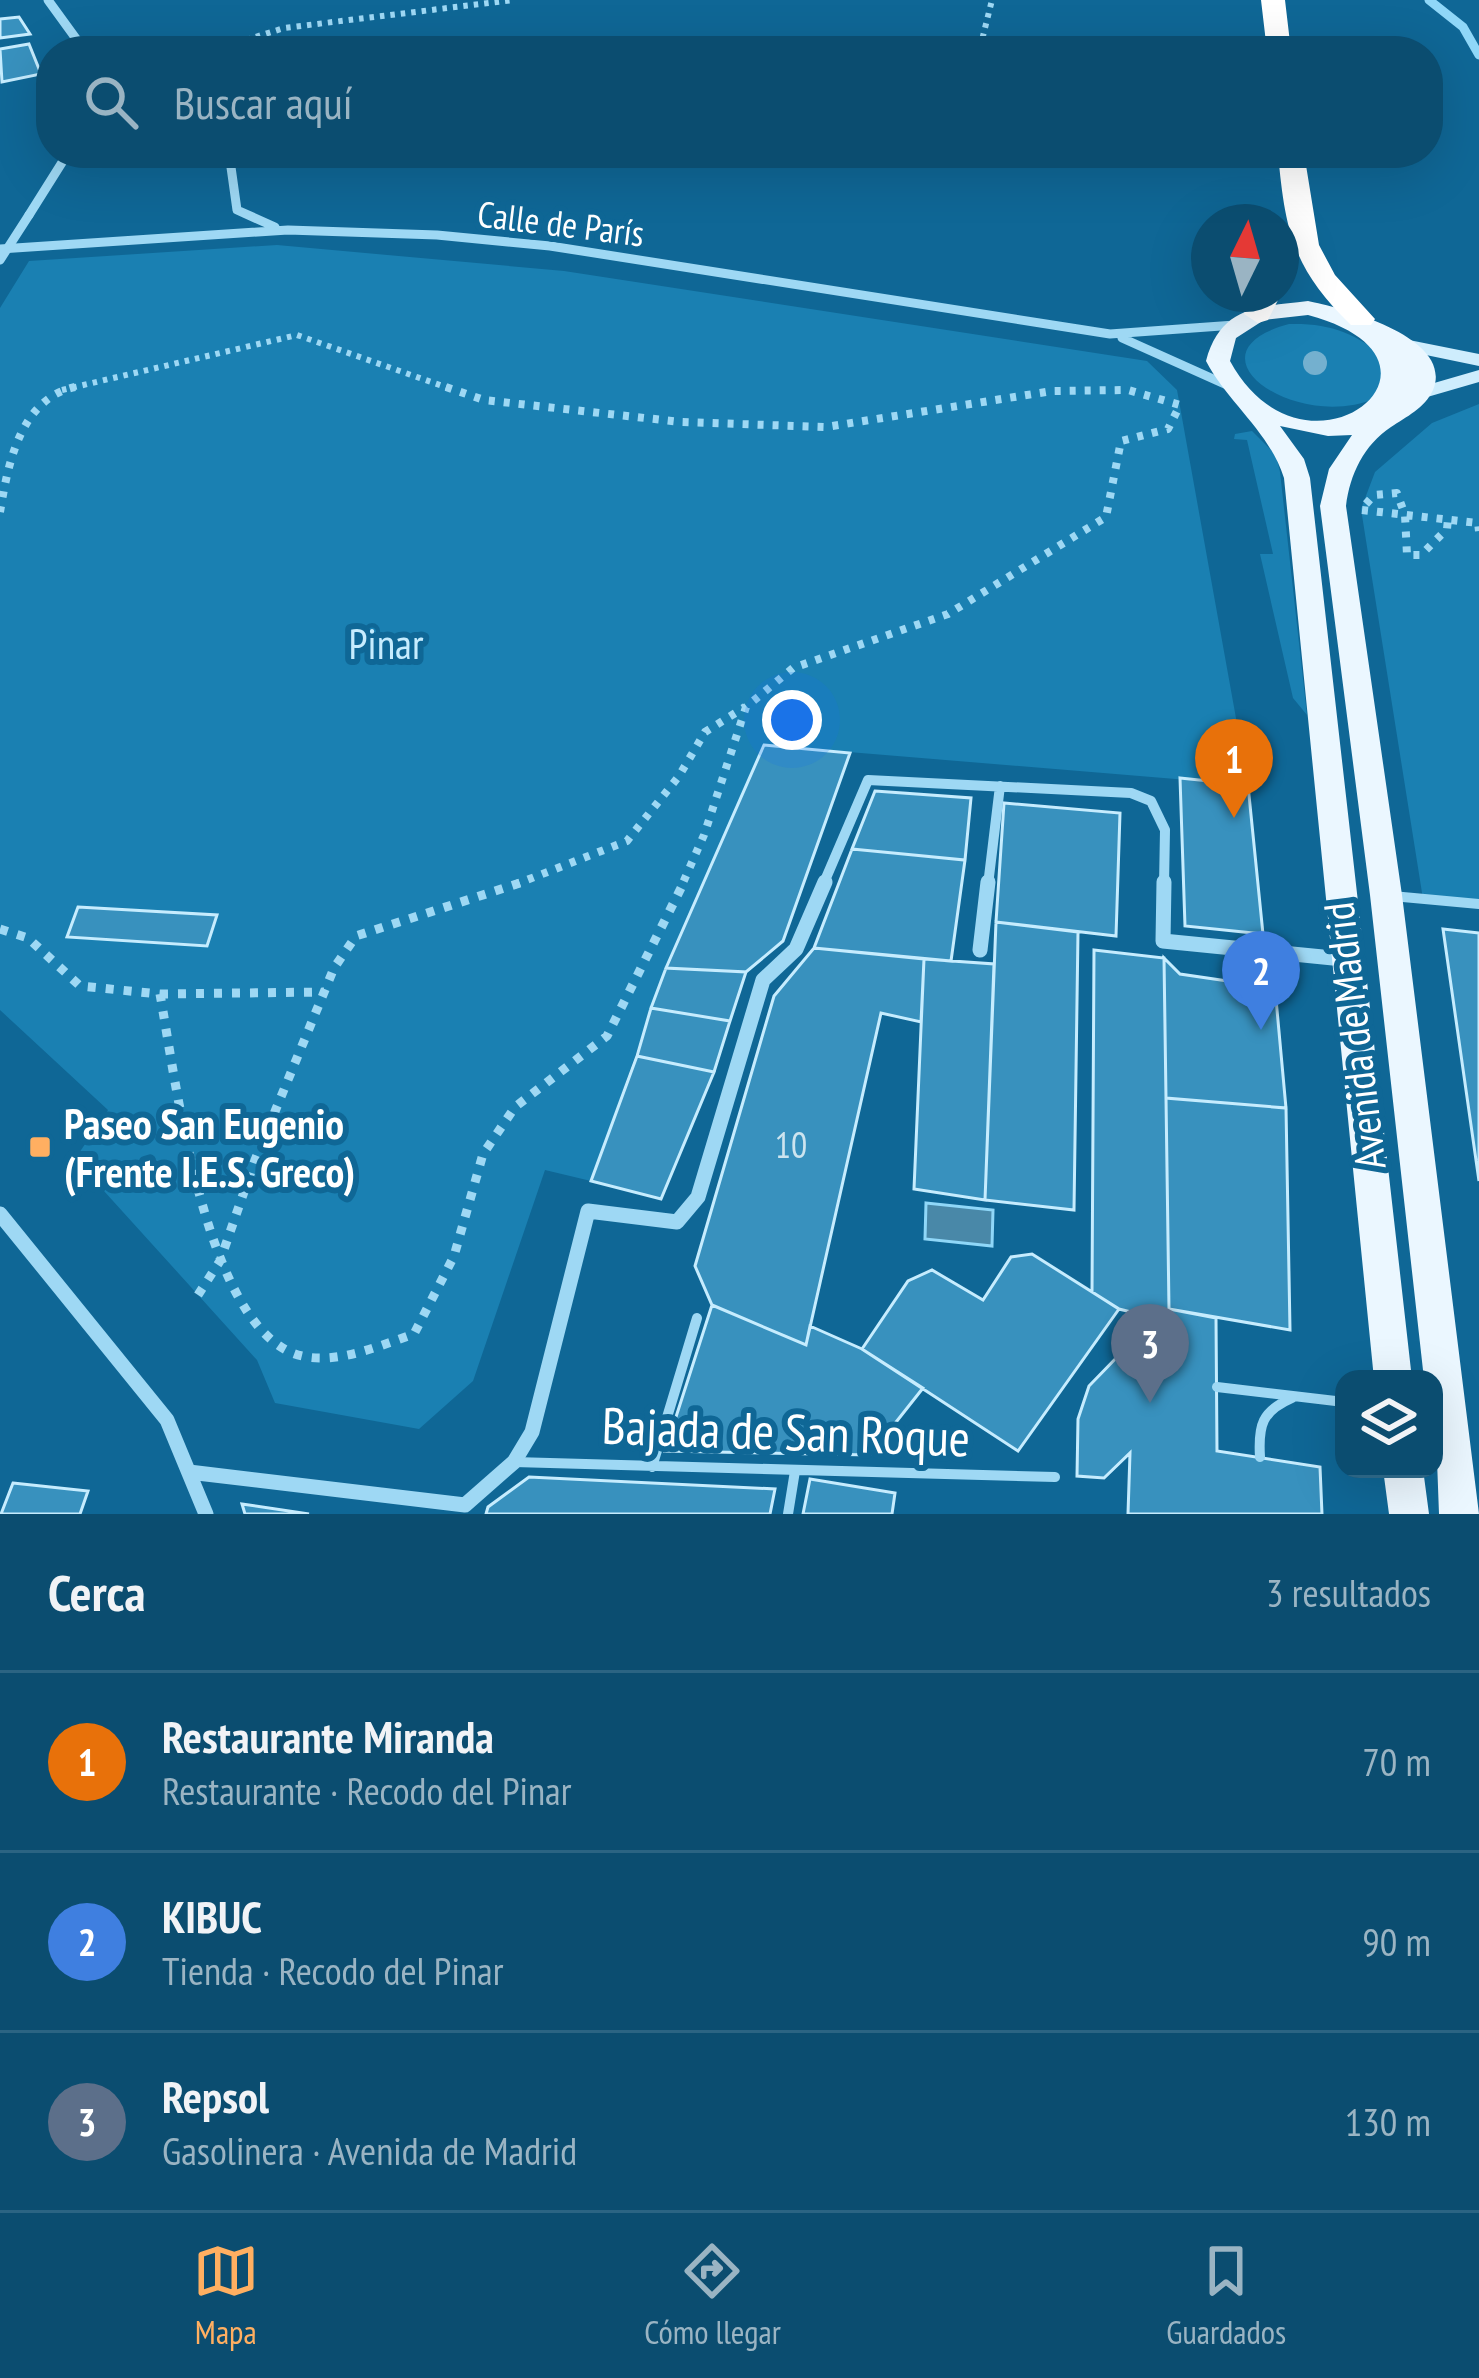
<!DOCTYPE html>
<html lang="es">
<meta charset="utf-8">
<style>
:root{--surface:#0b4d70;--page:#145475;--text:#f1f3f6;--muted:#9ab4c3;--line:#2b6483;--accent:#ffaf61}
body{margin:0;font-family:"PT Sans Narrow",sans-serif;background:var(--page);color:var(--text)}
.controls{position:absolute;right:36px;bottom:36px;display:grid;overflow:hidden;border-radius:24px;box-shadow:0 12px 48px #0002}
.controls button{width:108px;height:108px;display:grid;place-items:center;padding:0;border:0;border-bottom:3px solid var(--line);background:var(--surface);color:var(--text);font:60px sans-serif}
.compass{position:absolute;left:1191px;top:204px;width:108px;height:108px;border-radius:50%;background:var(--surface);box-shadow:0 12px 48px #0002;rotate:5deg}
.you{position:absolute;left:792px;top:720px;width:42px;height:42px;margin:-30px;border:9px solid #fff;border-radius:50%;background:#1a73e8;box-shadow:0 0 0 18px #1a73e833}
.badge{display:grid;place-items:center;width:78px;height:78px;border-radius:50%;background:var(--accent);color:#fff;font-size:39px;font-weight:700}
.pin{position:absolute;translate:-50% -99px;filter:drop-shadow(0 3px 6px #0008)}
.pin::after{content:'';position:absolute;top:63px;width:42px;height:36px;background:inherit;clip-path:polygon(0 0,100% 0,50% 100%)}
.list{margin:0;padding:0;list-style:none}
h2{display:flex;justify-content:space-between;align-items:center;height:156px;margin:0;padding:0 48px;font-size:51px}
h2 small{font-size:39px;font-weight:400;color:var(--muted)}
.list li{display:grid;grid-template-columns:78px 1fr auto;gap:36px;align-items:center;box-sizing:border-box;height:180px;padding:0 48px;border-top:3px solid var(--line)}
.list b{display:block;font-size:45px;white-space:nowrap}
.list p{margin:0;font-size:39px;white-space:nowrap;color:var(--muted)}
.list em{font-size:39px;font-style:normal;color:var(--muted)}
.icon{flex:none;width:66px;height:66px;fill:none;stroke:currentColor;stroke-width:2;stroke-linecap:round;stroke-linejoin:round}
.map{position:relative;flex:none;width:1479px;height:1514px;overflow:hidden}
.search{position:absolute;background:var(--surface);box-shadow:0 12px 48px #0002;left:36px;right:36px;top:36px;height:132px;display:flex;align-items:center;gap:30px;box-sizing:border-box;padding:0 42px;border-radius:48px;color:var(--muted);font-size:45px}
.sheet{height:696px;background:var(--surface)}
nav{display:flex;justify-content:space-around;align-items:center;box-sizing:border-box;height:168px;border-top:3px solid var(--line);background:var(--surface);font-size:33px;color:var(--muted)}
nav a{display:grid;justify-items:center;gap:6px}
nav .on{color:var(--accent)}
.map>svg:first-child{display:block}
.green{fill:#1a80b2}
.water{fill:#4988a8;stroke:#8fd7f8;stroke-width:3}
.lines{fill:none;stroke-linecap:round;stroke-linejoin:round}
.stream{stroke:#8fd7f8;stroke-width:9}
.building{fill:#3891be;stroke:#c6ecfe;stroke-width:3}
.path-far2{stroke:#9ed8f4;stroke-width:6;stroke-dasharray:4.5 6;stroke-linecap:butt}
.path-far1{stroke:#9ed8f4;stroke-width:8;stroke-dasharray:6 9;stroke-linecap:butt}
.path{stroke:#9ed8f4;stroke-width:9;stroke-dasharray:8 10;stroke-linecap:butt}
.service{stroke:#9ed8f4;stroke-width:10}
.minor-far2{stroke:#9ed8f4;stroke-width:9}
.minor-far1{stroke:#9ed8f4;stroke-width:10}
.minor{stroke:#9ed8f4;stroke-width:15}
.secondary{fill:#ceedfd;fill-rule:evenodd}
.primary{fill:#ebf7ff;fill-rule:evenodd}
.motorway{fill:#fff;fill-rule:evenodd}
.minor-bridge{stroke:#9ed8f4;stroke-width:9}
.tree{fill:#74b0cf}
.poi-dot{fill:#ffaf61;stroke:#0f6796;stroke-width:4.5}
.labels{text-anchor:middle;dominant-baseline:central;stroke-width:12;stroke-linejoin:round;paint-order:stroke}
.far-street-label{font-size:36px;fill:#fff;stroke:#0f6796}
.number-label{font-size:36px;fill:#cde4ef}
.park-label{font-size:42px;fill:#c6ecfe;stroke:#0f6796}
.street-label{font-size:42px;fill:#fff;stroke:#0f6796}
.poi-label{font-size:42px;font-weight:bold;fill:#fff;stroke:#0f6796;text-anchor:start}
.near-street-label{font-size:51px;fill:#fff;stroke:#0f6796}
</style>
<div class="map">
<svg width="1479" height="1514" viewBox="0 0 1479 1514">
<rect width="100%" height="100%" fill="#0f6796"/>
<path class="green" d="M277,245L564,271L1147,361L1177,390L1248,785L764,745L666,968L591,1181L545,1170L473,1381L419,1429L275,1403L257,1360L75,1159L108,1110L0,1010V308L29,261Z
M1289,324C1331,323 1355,333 1387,359L1376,398C1296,433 1181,353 1289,324Z
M1479,404V904L1423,899L1361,509L1375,472L1432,423Z
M1252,431L1276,455L1280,472L1307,715L1293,698L1260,554H1273L1247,440L1234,439L1235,434Z"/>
<path class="water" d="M926,1203L993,1210L992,1246L925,1239Z"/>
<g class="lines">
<path class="stream" d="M1429,0L1463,27L1479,55"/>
</g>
<path class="building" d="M19,17L30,34L0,38V19Z
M29,44L41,74L2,82L0,49Z
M764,745L850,753L783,941L746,972L666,968Z
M1180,778L1248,785L1263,934L1185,926Z
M875,791L971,798L965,860L852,849Z
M1004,803L1120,813L1116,936L996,922Z
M852,849L965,860L951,961L814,948Z
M78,907L217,915L207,946L67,937Z
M996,922L1078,932L1074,1210L985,1200Z
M1443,929L1479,933V1181Z
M814,948L924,959L921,1022L881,1013L806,1345L712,1305L695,1266L774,996Z
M1094,950L1164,958L1169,1309L1155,1318L1119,1309L1092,1292Z
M1164,958L1180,974L1275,988L1286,1108L1166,1098Z
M924,959L994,964L985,1200L914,1189Z
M666,968L746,972L730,1021L651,1008Z
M651,1008L730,1021L714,1072L637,1056Z
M637,1056L714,1072L661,1199L591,1181Z
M1166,1098L1286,1108L1290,1330L1169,1309Z
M1032,1254L1119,1309L1018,1451L862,1349L908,1281L932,1270L983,1300L1011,1257Z
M712,1305L806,1345L810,1326L862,1349L923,1388L870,1455L665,1451Z
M1169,1309L1216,1318L1217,1451L1320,1467L1322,1514H1128L1130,1453L1104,1478L1077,1476L1078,1419L1089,1386L1155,1318Z
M529,1477L775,1489L770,1514H486L488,1507Z
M810,1479L895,1493L892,1514H803Z
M13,1483L88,1491L80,1514H1Z
M242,1504L309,1514H245Z"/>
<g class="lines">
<path class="path-far2" d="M246,40L284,28L513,0
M946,51L981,44L992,0
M62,390L297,335L454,390"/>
<path class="path-far1" d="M446,387L484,400L681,422L826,427L1052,391L1128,390L1180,405L1168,429L1121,441L1106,517L948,614L793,668L746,707L704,835L682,885
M1366,504L1374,495L1397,493L1405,515L1407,555H1421L1447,529L1448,519
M1362,510L1478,523L1479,531
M0,512C8,464 20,399 75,387
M514,885L627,841L679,776L705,732L745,707"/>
<path class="path" d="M0,929L28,938L80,986L160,994C176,1082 203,1308 288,1351C326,1370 378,1346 414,1334L454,1256L483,1154L515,1107L607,1036L684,882
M160,994L324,992
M198,1295L220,1261L255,1160L334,968L356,936L523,882"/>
<path class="service" d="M1392,896L1479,904
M1217,1387L1344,1402
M1260,1457C1258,1425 1262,1411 1292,1398
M514,1462L1055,1477
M652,1467L697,1318
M788,1514L795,1471"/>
<path class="minor-far2" d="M48,0L85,51
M229,153L237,210L275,227
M29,215L68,153
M0,249L288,230L437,235L550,246L1110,334L1235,325
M1122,338L1229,386"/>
<path class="minor-far1" d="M823,885L868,780L1131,793L1151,801L1165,830L1164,885
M988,885L1000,786"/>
<path class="minor" d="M1164,882L1163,941L1343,959
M980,950L988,882
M0,1214L167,1420L206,1514
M189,1472L465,1505L514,1462L532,1432L588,1211L677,1222L698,1197L763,980L796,949L825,882"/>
<path class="secondary" d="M1404,339L1479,354V366L1397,349V341Z
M1479,370V382L1417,400L1407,394L1410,390Z"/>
<path class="primary" d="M1308,301C1342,308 1455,337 1433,390C1425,408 1406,417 1391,427C1364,445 1350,474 1346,506L1402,895L1479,1514H1439L1434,1379H1424L1370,895L1320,506L1329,469L1352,435L1328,436L1280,426L1304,459L1310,478L1412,1379H1374L1284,478C1269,431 1228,403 1206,361C1221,306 1258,307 1308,301ZM1308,315C1479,361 1305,499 1230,361L1236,338L1264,320Z
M1383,1469H1423L1429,1514H1389Z"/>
<path class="motorway" d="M1261,0H1285L1291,51H1267Z
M1278,153H1304L1319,245L1335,275L1375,319L1371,325H1351C1293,269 1285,231 1278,153Z
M1253,294H1281L1268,320L1258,323L1244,314Z"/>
<path class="minor-bridge" d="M0,260L29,215"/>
</g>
<circle class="tree" cx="1315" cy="363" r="12"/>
<rect class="poi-dot" x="28" y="1135" width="24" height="24" rx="6"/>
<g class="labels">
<g class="far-street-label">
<text transform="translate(561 223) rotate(7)">Calle de París</text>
</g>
<g class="number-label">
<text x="791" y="1144">10</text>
</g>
<g class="park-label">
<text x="386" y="643">Pinar</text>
</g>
<g class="street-label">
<text transform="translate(1354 1036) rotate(-97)">Avenida de Madrid</text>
</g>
<g class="poi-label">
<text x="64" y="1123">Paseo San Eugenio<tspan x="64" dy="48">(Frente I.E.S. Greco)</tspan></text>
</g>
<g class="near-street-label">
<text transform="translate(786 1431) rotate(2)">Bajada de San Roque</text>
</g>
</g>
</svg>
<div class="controls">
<button><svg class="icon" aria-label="layers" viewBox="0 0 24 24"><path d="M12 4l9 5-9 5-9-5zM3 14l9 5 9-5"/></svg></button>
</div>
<svg class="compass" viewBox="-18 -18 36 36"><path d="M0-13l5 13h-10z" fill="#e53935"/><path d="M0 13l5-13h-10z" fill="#9ab4c3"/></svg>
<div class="you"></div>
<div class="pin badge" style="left:1234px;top:818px;background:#e8710a">1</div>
<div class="pin badge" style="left:1261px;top:1030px;background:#3f7fe0">2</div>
<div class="pin badge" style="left:1150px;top:1403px;background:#5c6f8a">3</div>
<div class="search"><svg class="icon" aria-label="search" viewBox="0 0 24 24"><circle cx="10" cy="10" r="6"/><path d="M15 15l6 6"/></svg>Buscar aquí</div>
</div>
<section class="sheet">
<h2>Cerca<small>3 resultados</small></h2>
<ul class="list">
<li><span class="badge" style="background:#e8710a">1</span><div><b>Restaurante Miranda</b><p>Restaurante · Recodo del Pinar</p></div><em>70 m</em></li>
<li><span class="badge" style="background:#3f7fe0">2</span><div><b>KIBUC</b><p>Tienda · Recodo del Pinar</p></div><em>90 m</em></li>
<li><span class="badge" style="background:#5c6f8a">3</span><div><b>Repsol</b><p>Gasolinera · Avenida de Madrid</p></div><em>130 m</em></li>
</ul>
</section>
<nav>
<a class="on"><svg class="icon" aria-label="map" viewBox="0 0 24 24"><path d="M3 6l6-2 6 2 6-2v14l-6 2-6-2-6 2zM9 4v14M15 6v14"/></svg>Mapa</a>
<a><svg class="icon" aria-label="directions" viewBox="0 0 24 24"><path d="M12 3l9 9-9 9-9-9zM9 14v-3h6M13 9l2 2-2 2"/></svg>Cómo llegar</a>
<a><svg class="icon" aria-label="saved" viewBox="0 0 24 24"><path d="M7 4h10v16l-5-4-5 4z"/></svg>Guardados</a>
</nav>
